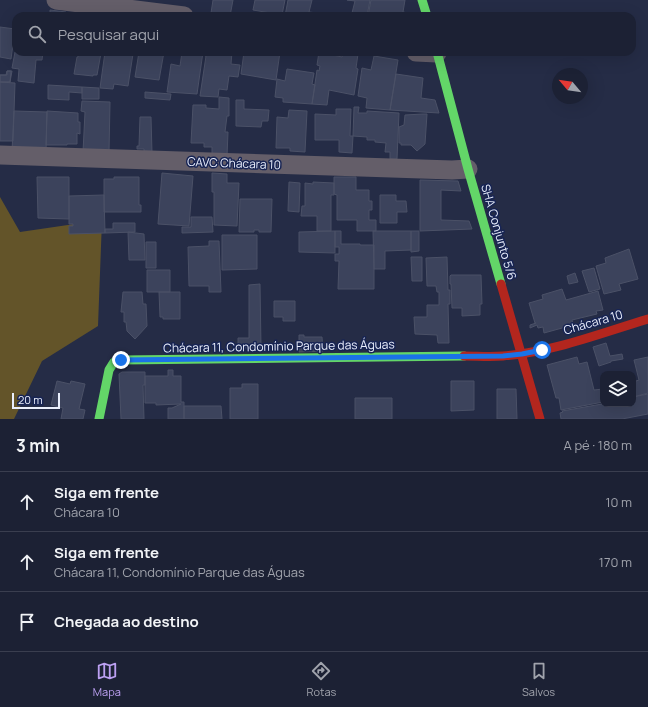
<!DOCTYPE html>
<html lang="pt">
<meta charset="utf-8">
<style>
:root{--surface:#1c2134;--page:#292e40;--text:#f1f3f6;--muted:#a0a3ac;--line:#3a3e4f;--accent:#bca0f2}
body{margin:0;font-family:Manrope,sans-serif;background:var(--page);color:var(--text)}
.controls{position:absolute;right:12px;bottom:12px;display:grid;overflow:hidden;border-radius:8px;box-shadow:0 4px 16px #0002}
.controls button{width:36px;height:36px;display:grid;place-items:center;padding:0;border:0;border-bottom:1px solid var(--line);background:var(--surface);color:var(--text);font:20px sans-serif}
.compass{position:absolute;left:552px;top:68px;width:36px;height:36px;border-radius:50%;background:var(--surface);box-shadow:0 4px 16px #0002;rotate:299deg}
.scale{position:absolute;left:12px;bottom:10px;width:48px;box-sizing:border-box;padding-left:4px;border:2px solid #eaeffc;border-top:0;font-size:11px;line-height:14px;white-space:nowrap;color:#eaeffc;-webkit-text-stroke:3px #172454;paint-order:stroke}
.stop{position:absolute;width:12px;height:12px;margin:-9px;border:3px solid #1a73e8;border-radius:50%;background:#fff}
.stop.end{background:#1a73e8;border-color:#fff;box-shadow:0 1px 4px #0008}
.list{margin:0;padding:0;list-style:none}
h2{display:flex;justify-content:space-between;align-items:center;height:52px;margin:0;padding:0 16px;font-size:17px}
h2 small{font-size:13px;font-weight:400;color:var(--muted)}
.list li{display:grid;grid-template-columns:26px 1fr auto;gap:12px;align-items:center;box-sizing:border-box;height:60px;padding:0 16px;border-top:1px solid var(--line)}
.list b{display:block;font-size:15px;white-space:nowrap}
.list p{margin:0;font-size:13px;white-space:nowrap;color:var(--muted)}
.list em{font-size:13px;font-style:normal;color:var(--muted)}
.icon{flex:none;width:22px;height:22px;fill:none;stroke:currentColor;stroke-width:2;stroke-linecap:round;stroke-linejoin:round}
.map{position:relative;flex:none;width:648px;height:419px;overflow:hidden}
.search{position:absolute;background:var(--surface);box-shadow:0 4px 16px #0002;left:12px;right:12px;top:12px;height:44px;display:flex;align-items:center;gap:10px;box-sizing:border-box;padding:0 14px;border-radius:12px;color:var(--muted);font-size:15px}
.sheet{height:232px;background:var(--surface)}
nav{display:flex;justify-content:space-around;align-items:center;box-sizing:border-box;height:56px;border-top:1px solid var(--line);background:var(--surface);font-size:11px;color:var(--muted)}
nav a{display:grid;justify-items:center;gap:2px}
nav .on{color:var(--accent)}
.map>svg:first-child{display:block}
.forest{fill:#635429}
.building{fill:#3c435c;stroke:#4b5167}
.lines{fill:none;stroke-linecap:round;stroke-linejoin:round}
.street{stroke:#645e69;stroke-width:19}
.fast{stroke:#63d668;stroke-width:9}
.jam{stroke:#b3261e;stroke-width:9}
.route{stroke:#1a73e8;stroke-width:5}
.labels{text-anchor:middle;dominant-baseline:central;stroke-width:3;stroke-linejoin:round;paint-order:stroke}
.street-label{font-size:12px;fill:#eaeffc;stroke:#172454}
</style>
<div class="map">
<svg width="648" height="419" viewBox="0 0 648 419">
<rect width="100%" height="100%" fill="#252c46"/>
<path class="forest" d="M0,197L20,232L102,220L98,326L42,361L14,419H0Z"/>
<path class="building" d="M213,0H233L230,16L211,13Z
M255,0H285L282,15L253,10Z
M288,0H312L308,16H285Z
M347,0H370L367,16L352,13L355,1Z
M371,0H405L403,12L408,13L407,16H368Z
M50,10L66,12V16H50Z
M309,12L325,14V16H308Z
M0,27L15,29L11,59L0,57Z
M15,52L29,54V52H43L42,60H36L34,83L18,81L19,69L12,68Z
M79,52H103V53H101L97,75H93V76L74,74L77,57H78Z
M105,52H137V55L133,54L128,86L114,84L113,89L100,88Z
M139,52H164L159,80L135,77Z
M182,52H203L197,94L167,92L171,64L180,66Z
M206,52H232L231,64L240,65L238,77L229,76L227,90L219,89L218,97L200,96L206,56H205Z
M244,52H280L276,80L241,74Z
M319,52L342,57L344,52L358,54L356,68L358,69L354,95L329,90L327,105L312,104L317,70L319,71L320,66L317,65Z
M374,56L398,60L390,110L366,108L367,98L358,96L362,68L371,70Z
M287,69L314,73L312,84L315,85L312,104L283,102V98L275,97L277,79L285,81Z
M7,71H11L10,82H0V75H6Z
M7,71H12L10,82H0V75H7Z
M396,74L423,78L421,98L435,100L439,113L390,110Z
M0,82L15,83L13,141H0Z
M48,85L82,87V93L69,92V100L48,99Z
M82,87L99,88V99H82Z
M145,92L171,94L170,100L145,98Z
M219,97L229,98V116H227L225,132H228L227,156L212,155V147H204V143H191L193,105H206V108L219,109Z
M236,100H244V109L269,110L268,121H262L261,127L236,126Z
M82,101L110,102L109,152H83L85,112L81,111Z
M354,107H359L358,113H367V111L399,113L397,159H390V152H385L386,143L375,142V140H367V137L353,136Z
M336,109H351L350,136H353L352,153L339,152V140H315V114L336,115Z
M289,110L307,111L305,152L290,151V148H276L277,117L288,118Z
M14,111L47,112L46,152L12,151Z
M47,111L78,113V122H80V134L77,133V144H67V145H46Z
M423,114H427L425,144L417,151L411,145H401V143H399V127L404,125L405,115Z
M140,117H151L152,153H144V149H137V146H139Z
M162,173L193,176L189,226L158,224Z
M212,173L227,174V183H239L237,226L214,225V192H212Z
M37,177H69V219L38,218Z
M114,177H139V205H141V212H104V179H114Z
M334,177H356V190H369V201H372V210H369V220H376V231H357V220H337V195L334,194Z
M420,180L458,181L461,191L441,190V220L469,221L472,229L420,231Z
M289,182L300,183L299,212L288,211Z
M313,182L334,183V195H331V231H317V216H301L302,206H305V183L313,184Z
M104,195L105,233L69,234V226H73V224H69V196Z
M380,195H396V201H406L407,212H397V223H380Z
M240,199H272L271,232H259V230H254V232H239Z
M191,217H212L213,232L182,233V227H191Z
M113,223H135V232L105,233V229H113Z
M335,231H341V244H360V245H374V289H338L339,261H335V254H339V247H335Z
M335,231V253L299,252V232Z
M373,231H411V250L385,251V269H374Z
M411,231H419V251L411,252Z
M128,232L144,234L145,260H129Z
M222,235H257V269L222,270Z
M209,241H219L221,292H209V286H189L188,247L209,246Z
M146,242H156V268H146Z
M629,249L638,279L619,284L621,290L604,294L596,266L606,263L605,258Z
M411,257H422V281H412Z
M447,257L448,290H450V304H448L449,343H438L437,335L415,334L414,317H427V305H439V292H437L436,286H427L426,258Z
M594,268L600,289L589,292L582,271Z
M147,270H170V292H147Z
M575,273L578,282L569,284L567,276Z
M451,275H481L482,304H480V315L462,316V308H452L451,284H450V276Z
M260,284L261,348H238V338H249V285Z
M562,289L566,300L598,291L603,310L596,311L597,314L572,320L573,325L544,333L543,327L538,328L537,325L530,328V325L536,323H535L529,303L543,299L542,295Z
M123,292H142L143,304H146L147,326L135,339L127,331L126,322H124V312H121Z
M159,292H180V319H163V317H160Z
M274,301H295V321H283V317H274Z
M299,335H304V337H322L323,351L299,352Z
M606,343L610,356L622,354L623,359L611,361V362L599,366L593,347Z
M577,357L579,364L587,362L594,390L603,389V402L561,410L559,398H556L547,365Z
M648,357V393L633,397V382L639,380L634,360Z
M168,370H173V376H181V402H184V419H168V408H172L181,404L156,405V403H145V376H168Z
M122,372H145V385H143L144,419H121L119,374Z
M57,381L70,384L71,381L85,384L79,409L85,410L83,419H61L63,408L51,405Z
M451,381H474V410L451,411Z
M242,384H258V419H230V388H242Z
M497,389H516L517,419H497Z
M648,394V414L622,419H561L560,413L563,412L562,411L602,404L603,402V404H633V397Z
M355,398H392V419H355Z
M184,406H221L222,419H184Z"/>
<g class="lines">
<path class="street" d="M56,0L184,16
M416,52L437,53
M0,155L452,170L468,169"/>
<path class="fast" d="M422,0L427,16
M437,52L468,169L501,284
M99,419L109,370L114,362L121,360L464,356"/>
<path class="jam" d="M501,284L540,419
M464,356C477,356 490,357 503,356C553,352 601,333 648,319"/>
</g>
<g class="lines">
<path class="route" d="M121,360L503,356L522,354L542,350"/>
</g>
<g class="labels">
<g class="street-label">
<text transform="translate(234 163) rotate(2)">CAVC Chácara 10</text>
<text transform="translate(499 232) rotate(74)">SHA Conjunto 5/6</text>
<text transform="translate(593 322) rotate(-16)">Chácara 10</text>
<text transform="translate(279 346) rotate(-1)">Chácara 11, Condomínio Parque das Águas</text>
</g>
</g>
</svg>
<div class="controls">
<button><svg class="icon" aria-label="layers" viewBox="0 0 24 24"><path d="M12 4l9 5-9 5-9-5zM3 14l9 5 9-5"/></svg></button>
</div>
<svg class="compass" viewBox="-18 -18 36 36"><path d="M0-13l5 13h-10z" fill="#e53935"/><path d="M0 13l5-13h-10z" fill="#a0a3ac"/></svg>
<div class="scale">20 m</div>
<div class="stop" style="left:542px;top:350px"></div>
<div class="stop end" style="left:121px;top:360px"></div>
<div class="search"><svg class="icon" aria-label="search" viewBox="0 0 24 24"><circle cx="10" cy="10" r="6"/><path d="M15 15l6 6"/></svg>Pesquisar aqui</div>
</div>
<section class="sheet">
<h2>3 min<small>A pé · 180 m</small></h2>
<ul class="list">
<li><svg class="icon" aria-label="ahead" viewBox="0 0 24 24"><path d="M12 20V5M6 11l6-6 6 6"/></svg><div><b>Siga em frente</b><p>Chácara 10</p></div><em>10 m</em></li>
<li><svg class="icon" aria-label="ahead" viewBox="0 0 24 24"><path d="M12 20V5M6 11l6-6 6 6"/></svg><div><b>Siga em frente</b><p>Chácara 11, Condomínio Parque das Águas</p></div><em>170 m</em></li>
<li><svg class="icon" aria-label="arrive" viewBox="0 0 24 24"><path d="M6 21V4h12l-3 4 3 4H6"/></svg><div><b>Chegada ao destino</b></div></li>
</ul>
</section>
<nav>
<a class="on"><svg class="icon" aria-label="map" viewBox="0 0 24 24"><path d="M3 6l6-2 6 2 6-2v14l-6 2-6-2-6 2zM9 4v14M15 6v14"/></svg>Mapa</a>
<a><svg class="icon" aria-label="directions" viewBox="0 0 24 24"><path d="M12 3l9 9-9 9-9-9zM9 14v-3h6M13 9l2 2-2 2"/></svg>Rotas</a>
<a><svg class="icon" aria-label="saved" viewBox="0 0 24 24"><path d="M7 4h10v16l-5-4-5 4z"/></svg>Salvos</a>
</nav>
